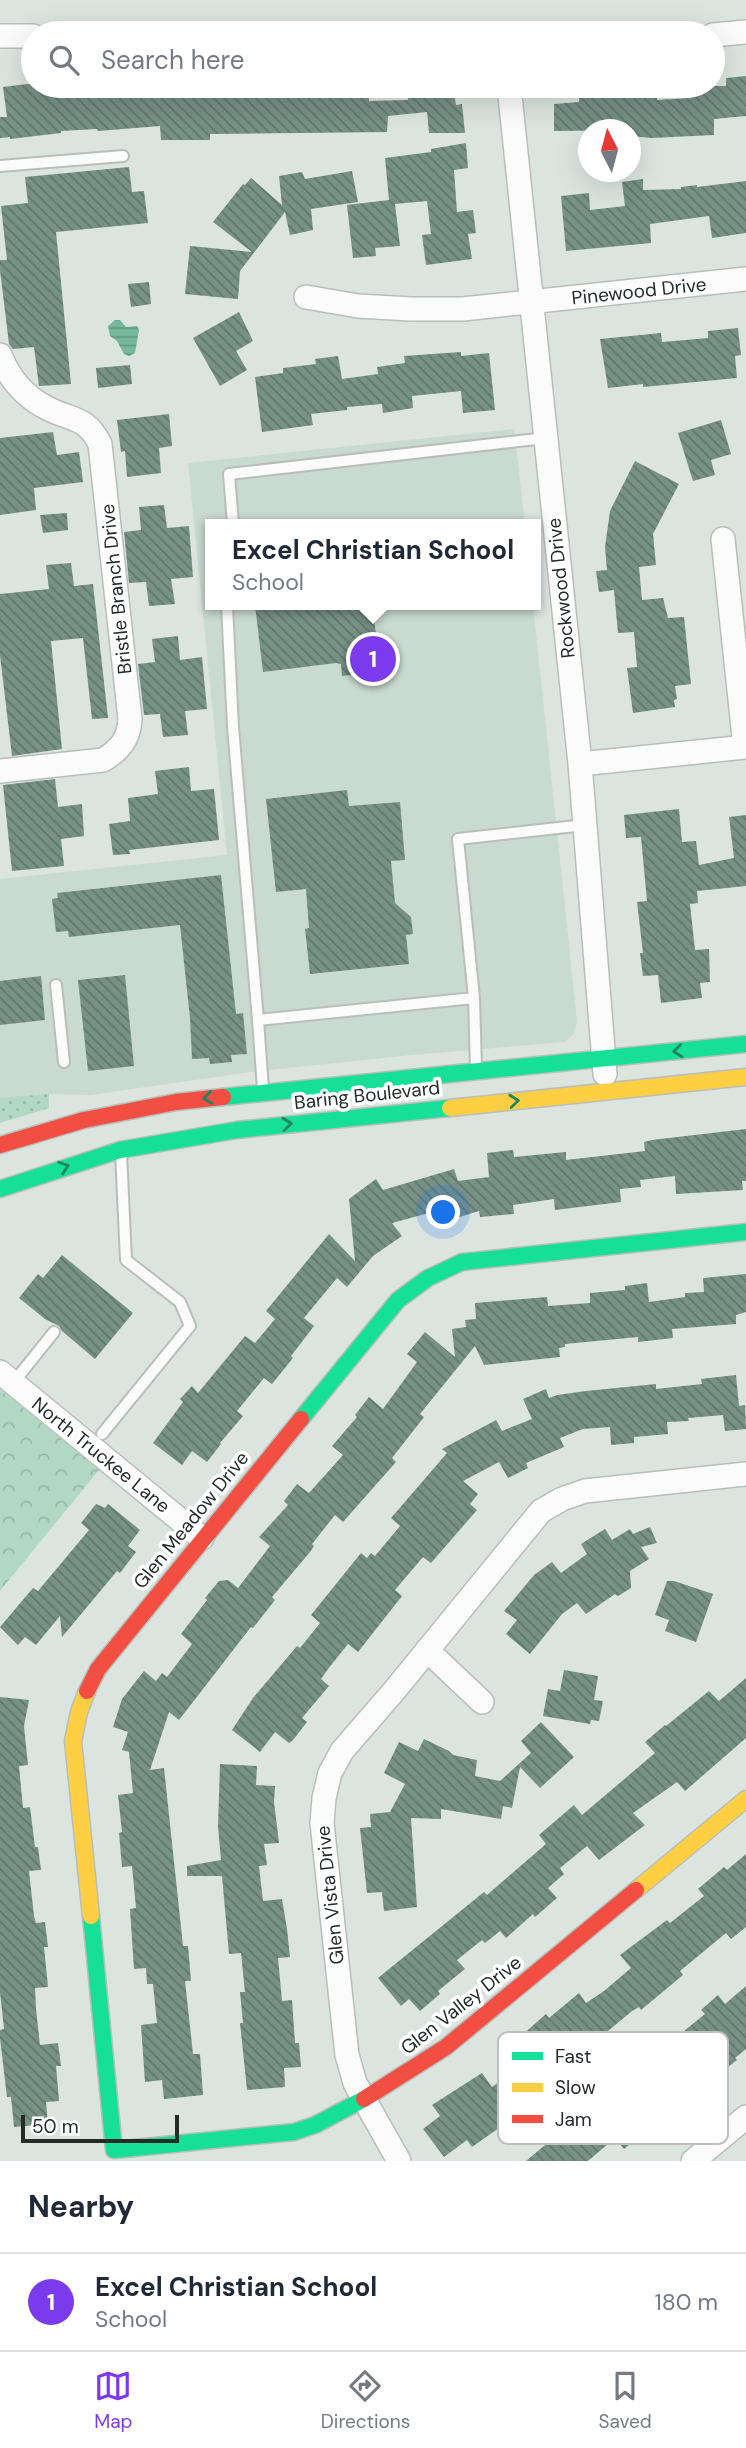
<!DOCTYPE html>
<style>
:root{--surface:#fff;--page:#f2f2f3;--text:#1f2937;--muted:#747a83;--line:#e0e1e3;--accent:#7c3aed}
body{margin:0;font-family:"DM Sans",sans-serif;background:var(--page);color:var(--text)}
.compass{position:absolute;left:578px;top:119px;width:63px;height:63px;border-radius:50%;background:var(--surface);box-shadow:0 7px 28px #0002;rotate:354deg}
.scale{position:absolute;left:21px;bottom:18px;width:158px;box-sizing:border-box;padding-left:7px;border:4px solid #252b28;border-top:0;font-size:19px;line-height:24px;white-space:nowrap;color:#252b28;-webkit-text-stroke:5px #fff;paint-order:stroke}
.you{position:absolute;left:444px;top:1213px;width:24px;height:24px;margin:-18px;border:5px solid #fff;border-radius:50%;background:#1a73e8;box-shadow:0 0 0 10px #1a73e833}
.badge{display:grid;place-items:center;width:46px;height:46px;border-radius:50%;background:var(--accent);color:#fff;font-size:23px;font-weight:700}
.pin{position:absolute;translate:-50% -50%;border:4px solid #fff;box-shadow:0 2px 7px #0006}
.popup{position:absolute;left:205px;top:519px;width:336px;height:91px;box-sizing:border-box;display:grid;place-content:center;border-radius:0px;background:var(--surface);filter:drop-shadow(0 2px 5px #0005);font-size:23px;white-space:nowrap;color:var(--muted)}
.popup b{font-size:26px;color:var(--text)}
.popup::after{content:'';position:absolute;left:50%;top:100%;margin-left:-14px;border:14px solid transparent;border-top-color:var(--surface)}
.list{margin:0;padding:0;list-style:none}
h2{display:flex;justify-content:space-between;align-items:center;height:91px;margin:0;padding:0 28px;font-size:30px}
h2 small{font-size:23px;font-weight:400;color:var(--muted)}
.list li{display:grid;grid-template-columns:46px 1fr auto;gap:21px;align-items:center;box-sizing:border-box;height:98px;padding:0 28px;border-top:2px solid var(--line)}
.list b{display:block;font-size:26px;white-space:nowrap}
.list p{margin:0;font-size:23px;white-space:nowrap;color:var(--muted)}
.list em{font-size:23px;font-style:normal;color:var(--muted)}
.icon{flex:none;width:38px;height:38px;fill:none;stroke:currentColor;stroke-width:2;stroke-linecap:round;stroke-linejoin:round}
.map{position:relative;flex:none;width:746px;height:2161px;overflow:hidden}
.search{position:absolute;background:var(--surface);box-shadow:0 7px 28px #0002;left:21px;right:21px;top:21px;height:77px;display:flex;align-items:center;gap:18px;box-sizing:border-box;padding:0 24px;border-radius:38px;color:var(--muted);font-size:26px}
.sheet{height:189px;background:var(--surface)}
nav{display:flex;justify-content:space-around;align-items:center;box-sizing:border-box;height:98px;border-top:2px solid var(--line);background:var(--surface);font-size:19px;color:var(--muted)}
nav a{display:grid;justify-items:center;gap:4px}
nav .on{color:var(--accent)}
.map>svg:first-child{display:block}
.built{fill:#c9dad0}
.grass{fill:url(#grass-dots)}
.park{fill:url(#park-crowns)}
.water{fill:url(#water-rules)}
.building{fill:url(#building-back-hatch)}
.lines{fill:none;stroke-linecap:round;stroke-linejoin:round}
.lane-casing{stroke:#b8beba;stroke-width:14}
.street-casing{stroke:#b8beba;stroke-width:26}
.fast-casing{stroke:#b8beba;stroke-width:19}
.slow-casing{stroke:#b8beba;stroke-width:19}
.jam-casing{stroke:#b8beba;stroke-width:19}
.lane{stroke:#fafbfa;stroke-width:10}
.street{stroke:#fafbfa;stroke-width:23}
.fast{stroke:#16e098;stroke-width:16}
.slow{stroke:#ffcf43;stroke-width:16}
.jam{stroke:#f24e42;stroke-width:16}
.oneway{stroke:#1e8660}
.labels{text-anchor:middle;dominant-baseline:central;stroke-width:7;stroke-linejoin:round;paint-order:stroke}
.street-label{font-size:19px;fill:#252b28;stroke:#fff}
.key{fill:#fff;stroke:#bebfbe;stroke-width:2}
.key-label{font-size:19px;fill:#252b28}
</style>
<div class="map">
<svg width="746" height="2161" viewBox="0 0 746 2161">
<defs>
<pattern id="grass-dots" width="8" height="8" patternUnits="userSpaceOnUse" patternTransform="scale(1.75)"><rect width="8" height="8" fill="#b0d8c3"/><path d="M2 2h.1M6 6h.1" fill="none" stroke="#97baa8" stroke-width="1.8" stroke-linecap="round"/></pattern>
<pattern id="park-crowns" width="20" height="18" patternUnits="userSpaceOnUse" patternTransform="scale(1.75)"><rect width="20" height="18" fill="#b0d8c3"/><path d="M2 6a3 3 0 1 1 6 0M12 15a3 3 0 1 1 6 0" fill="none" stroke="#97baa8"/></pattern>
<pattern id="water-rules" width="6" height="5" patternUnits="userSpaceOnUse" patternTransform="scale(1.75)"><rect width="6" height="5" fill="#76b99a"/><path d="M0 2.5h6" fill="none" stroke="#61977e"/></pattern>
<pattern id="building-back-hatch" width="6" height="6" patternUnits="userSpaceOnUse" patternTransform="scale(1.75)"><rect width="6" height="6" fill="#779187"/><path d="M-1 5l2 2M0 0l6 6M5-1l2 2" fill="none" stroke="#61776e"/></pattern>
</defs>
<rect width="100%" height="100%" fill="#dce4df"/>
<path class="built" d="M514,429L525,524H210V605H533L577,1021L575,1033L565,1042L412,1055L250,1072L91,1095L49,1094L0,1098V879L227,855L188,463Z"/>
<path class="grass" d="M49,1094V1108L0,1123V1098Z"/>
<path class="park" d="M0,1389L99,1470L0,1591Z"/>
<path class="water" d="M115,320H120L126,327L137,326L139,330L135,353L129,356L124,354L117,341L110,336L108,326Z"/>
<path class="building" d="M746,76V116L714,119V135L651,138L631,136V130L554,131V104L579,102V86H657V100L691,98L690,86H726V78Z
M27,84L108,86V96L146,92L147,96L189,95L188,86H246V97L280,95V87L369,86V101L408,100L407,86H453L456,105L462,104L465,133H429L427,112L388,116L387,132L210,134V140H161L160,126L98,131L97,129L61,131V133L10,139V137L0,138V117H7L3,87Z
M466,143L468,168L454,170L457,212L473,210L476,233L468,234L472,259L426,265L422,235L431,234L427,201L395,204L400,246L375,248L376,256L353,258L347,205L389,200L385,158L431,152V149Z
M129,167L132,192L144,191L148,223L56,232L71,384L39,386L34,347L13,349L9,344L0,270V260H7L1,206L28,203L25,177Z
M352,171L358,202L311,209L313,230L290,235L285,212L240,271L238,299L185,294L190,246L252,252L213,222L243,184L245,185L251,178L282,205L279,176L302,172L305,179Z
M643,179V190L681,189V187L697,185V187L746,181V233L712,238L709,216L650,224L651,243L566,251L561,196L589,193L590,210L625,206L622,182Z
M149,282L151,304L131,307L128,284Z
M239,312L253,341L236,351L247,370L220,386L193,338Z
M738,328L741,355L735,356L737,378L643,387V384L608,388L600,339L661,333L662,342L708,338V331Z
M461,352V356L489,353L495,410L463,413L461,391L412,396L413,408L383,413L382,404L347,407V410L311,414L313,425L262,432L255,377L283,373V368L316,364L315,359L338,356L342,379L378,374L377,367L405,363L404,356Z
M130,365L132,384L98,388L96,368Z
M169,414L172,446L159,448L161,473L127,477L125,451L121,452L117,420Z
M721,420L731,454L711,460L715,475L693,481L678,433Z
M53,432L57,455L79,452L83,482L34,488L36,510L0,515V438Z
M635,461L679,484L653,534L656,565L639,567L642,600L663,598L668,618L684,617L691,684L675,686L677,699L674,700L675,707L633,713L627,668L637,667L634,632L618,633L614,590L599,592L596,571L607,570L605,547L610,511Z
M164,505L167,528L189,526L193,577L171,579L175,604L149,606L146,582L129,583L124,532L141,530L139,507Z
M67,513L68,530L43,533L40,515Z
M71,563L74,586L93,584L108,718L92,719L83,638L51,641L62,749L12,756L0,655V594L49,589L46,565Z
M255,605H372L379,657L369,658L371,673L342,676L341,664L336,663L263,672Z
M178,636L180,660L202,657L207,709L185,711L188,735L163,737L160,714L144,715L138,664L155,662L152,639Z
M189,767L191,791L214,789L219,840L129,850L130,854L113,855L109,824L130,821L128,798L158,794L155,771Z
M55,779L58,807L82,804L84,836L61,839L64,866L12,871L3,785Z
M347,790L349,806L400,802L405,860L391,861L395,903L411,917L413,934L406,935L409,964L310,974L305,929L309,928L306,889L276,892L266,799Z
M679,809L682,842L696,841L699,865L734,858L729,817L746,815V886L697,891L698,903L690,904L695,950L709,949L710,982L700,983L702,998L661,1003L658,975L643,976L640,953H643L637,902L647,901L641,837L626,838L624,815Z
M221,875L236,1014L243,1013L247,1054L231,1055L232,1062L210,1064L209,1058L192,1059L190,1018L180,925L69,937L68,931L56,932L52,899L58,898L57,893Z
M125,975L134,1066L88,1071L78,980Z
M41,976L45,1020L0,1025V981Z
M746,1129V1181H742L743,1190L676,1194L675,1176L640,1180L641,1187L620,1189L621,1202L555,1210L554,1199L513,1205L514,1214L480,1217L479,1211L440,1223L436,1211L392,1223L402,1236L373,1256L347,1287L337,1278L304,1318L314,1326L291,1356L293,1358L272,1384L264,1378L237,1411L243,1416L220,1443L221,1444L207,1462L192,1451L182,1465L153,1443L183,1402L180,1399L192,1386L198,1393L245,1336L255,1343L275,1319L266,1311L329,1234L355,1261L349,1199L376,1179L383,1190L454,1169L458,1181L489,1177L487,1153L513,1150L514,1157L566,1152V1160L645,1151L644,1142L652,1140Z
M62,1255L133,1313L95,1359L62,1331L59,1326L45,1319L19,1298L38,1274L43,1278Z
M746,1274V1312L736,1315V1324L672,1329L673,1338L638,1342V1337L565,1344V1347L559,1348L560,1357L484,1365L475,1346L420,1414L424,1417L392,1458L396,1462L343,1522L335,1515L312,1544L314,1546L310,1552L272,1597L275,1600L253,1628L251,1627L179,1720L169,1712L150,1770L164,1768L183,1946H188L191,1981H185L193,2054H200L203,2095L164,2099L162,2080L145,2082L141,2025L157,2023L153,1984H147L146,1968L134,1969L130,1909L136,1908L132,1866L122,1867L119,1833L122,1832L118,1795L133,1793L129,1752L122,1750L128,1732L113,1727L122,1699L144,1671L156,1681L162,1673L167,1677L192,1644L181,1634L207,1600L205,1598L219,1581L228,1580L238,1588L270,1546L259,1537L288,1505L284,1501L297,1484L309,1493L343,1455L332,1446L357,1417L355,1415L369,1397L383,1409L417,1362L407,1354L425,1332L455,1357L452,1329L466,1327L465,1320L476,1319L475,1303L547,1297L548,1306L590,1303V1293L625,1290V1286L647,1283L649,1302L685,1297V1293L704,1292L703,1278Z
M736,1375L739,1406L745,1405L746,1429L725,1431L723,1415L688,1418L689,1421L667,1422L668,1434L634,1437V1443L611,1445L610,1427L583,1429L560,1438L564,1447L526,1463L528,1468L508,1478L499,1462L463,1481L478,1494L470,1504L477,1510L431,1563L423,1557L395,1590L402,1596L358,1652L348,1644L328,1669L321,1679L329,1686L302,1718L307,1722L293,1740L289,1743L275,1732L260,1752L232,1730L253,1698L297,1646L300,1648L320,1623L311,1615L361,1553L367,1558L371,1553L375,1556L400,1526L391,1518L447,1453L442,1449L496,1420L502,1431L532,1419L523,1399L546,1389L549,1398L557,1395L586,1391L656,1384V1389L702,1384L701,1379Z
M96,1504L105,1508L108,1504L140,1530L128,1546L136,1552L120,1573L117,1571L62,1637L60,1616L36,1645L25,1637L18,1645L0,1627L33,1588L38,1591L89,1530L81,1523Z
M650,1527L657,1543L641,1547L649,1559L630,1571L631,1588L618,1596L615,1594L586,1614L577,1603L562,1614L530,1654L506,1634L517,1620L504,1611L534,1575L552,1562L561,1573L587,1554L581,1544L605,1529L612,1540L630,1529L633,1534Z
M667,1581H674L713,1594L696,1642L665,1631L669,1620L655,1615Z
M564,1670L598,1676L594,1700L603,1701L599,1721L591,1720L590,1724L543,1716L548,1689L560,1691Z
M746,1678V1738L685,1791L677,1782L633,1813L645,1825L599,1860L587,1846L560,1868L564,1874L548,1888L557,1898L535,1917L533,1914L506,1938L500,1931L485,1943L482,1940L457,1960L465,1969L438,1991L440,1994L420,2011L409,1999L401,2006L378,1978L484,1892L487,1895L546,1844L539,1835L574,1805L582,1815L655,1753L645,1742L665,1725L666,1726L709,1691L719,1701Z
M0,1697L29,1700L24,1726L28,1765L19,1766L23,1808L30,1807L35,1847H38L41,1870L29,1871L34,1916L36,1923L45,1922L48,1947H44L48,1987L35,1988L36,2009L40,2045L58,2043L61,2066H56L59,2101L46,2102L48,2124L14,2127L11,2097H7L0,2038V2030L4,2029L0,1992Z
M541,1722L574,1757L540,1788L520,1767L512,1808L503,1806L501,1819L441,1809V1819L411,1818L417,1907L384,1911L382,1892L367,1893L360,1828L371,1827L370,1814L390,1812L405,1784L384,1773L399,1742L418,1751L424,1739L449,1751L453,1755L477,1760L475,1776L500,1781L531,1753L521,1741Z
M220,1764L257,1766L256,1785L275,1786L274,1802L279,1843L264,1844L267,1865L259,1866L263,1901L282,1899L287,1929L290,1957L278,1958L282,2001L292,2000L295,2043H299L301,2067L284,2068L285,2087L247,2090L240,2023H243L240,1992H245L241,1953L229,1954L222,1876H187V1866L221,1860L218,1827Z
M746,1854V1927L731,1939L726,1933L680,1971L683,1975L641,2010L639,2007L632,2011L602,2036L631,2070L645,2058L647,2061L705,2014L701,2010L718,1995L725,2004L746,1986V2049L735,2058L737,2060L719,2074L708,2061L665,2099L674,2109L624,2149L615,2138L588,2161H526L557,2135L560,2140L612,2098L597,2082L608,2073L587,2047L525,2098L530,2106L472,2147L467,2140L444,2157L423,2129L440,2116L432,2105L482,2073L492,2087L526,2062L517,2052L528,2043L521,2036L546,2014L549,2018L579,1993L586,2003L604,1991L631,1968L620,1955L667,1920L670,1923L704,1896L698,1889L724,1867L727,1870Z"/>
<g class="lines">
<g class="lane-casing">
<path id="lane" d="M0,166L123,156
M233,524L229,474L546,438
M227,605L233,727L258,1020
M56,985L64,1062
M476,1068L474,998L458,839L585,825
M263,1089L258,1020L474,998
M13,1383L54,1332
M102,1434L190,1326L180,1302L126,1260L121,1153"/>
</g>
<g class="street-casing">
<path id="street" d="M713,35L746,32
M0,36H33
M509,86L580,764L605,1074
M306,297L358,306L411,309H463L746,279
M0,355C9,378 25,397 47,408C72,421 86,416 100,444L130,719C129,739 120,750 103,760L0,771
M723,539L745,747
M580,764L746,747
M0,1372L202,1538
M427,1650L482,1702
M399,2161L355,2083L347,2055L322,1823L324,1798L330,1773L342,1751L394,1691L541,1511L562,1499L585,1491L746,1474
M693,2161L746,2117"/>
</g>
<g class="fast-casing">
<path id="fast" d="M223,1097L746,1044
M0,1189L120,1150L237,1130L450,1108
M301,1419L398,1300L428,1278L462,1262L746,1232
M91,1916L114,2150L294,2132L315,2125L364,2099"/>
</g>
<g class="slow-casing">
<path id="slow" d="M450,1108L746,1077
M87,1691L79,1712L73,1741L91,1916
M636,1890L746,1799"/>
</g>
<g class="jam-casing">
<path id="jam" d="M0,1145L84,1120L176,1102L223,1097
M87,1691L98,1669L301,1419
M364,2099L446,2047L636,1890"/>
</g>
<use href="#lane" class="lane"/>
<use href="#street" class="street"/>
<use href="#fast" class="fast"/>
<use href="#slow" class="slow"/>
<use href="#jam" class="jam"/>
</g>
<defs><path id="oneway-chevron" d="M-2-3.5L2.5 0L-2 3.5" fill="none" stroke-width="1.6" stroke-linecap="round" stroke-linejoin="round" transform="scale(1.75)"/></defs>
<g class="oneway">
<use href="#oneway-chevron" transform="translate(678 1051) rotate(174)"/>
<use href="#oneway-chevron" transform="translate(208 1098) rotate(173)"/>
<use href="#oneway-chevron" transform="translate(514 1101) rotate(-6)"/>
<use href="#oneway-chevron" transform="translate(287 1124) rotate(-6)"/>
<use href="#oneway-chevron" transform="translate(64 1167) rotate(-18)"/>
</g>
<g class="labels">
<g class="street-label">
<text transform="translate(639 291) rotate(-6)">Pinewood Drive</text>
<text transform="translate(561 588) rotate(-96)">Rockwood Drive</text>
<text transform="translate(116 589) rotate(-96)">Bristle Branch Drive</text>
<text transform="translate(367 1095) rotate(-6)">Baring Boulevard</text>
<text transform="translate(101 1455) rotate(39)">North Truckee Lane</text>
<text transform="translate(191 1520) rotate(-51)">Glen Meadow Drive</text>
<text transform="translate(330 1895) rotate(-96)">Glen Vista Drive</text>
<text transform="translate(461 2005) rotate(-38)">Glen Valley Drive</text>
</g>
</g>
<rect x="498" y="2032" width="230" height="112" rx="10" class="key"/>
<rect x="512" y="2052" width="31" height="8" fill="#16e098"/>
<rect x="512" y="2083" width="31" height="9" fill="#ffcf43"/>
<rect x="512" y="2115" width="31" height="8" fill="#f24e42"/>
<g class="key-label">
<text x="555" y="2063">Fast</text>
<text x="555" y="2094">Slow</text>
<text x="555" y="2126">Jam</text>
</g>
</svg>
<svg class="compass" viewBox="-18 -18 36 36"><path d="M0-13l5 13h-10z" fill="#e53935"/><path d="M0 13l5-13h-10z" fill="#747a83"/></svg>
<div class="scale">50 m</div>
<div class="you"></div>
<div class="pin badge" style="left:373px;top:659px">1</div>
<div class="popup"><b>Excel Christian School</b>School</div>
<div class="search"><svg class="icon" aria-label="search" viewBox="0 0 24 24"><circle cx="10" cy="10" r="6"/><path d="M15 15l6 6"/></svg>Search here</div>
</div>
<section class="sheet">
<h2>Nearby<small></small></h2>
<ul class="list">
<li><span class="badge">1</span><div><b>Excel Christian School</b><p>School</p></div><em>180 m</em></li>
</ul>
</section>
<nav>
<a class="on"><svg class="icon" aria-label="map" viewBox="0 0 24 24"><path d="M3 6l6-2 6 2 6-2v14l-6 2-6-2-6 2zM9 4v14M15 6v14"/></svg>Map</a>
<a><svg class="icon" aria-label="directions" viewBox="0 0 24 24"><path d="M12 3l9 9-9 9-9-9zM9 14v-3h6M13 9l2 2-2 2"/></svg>Directions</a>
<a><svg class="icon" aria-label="saved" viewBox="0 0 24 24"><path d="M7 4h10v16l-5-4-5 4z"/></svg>Saved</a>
</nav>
